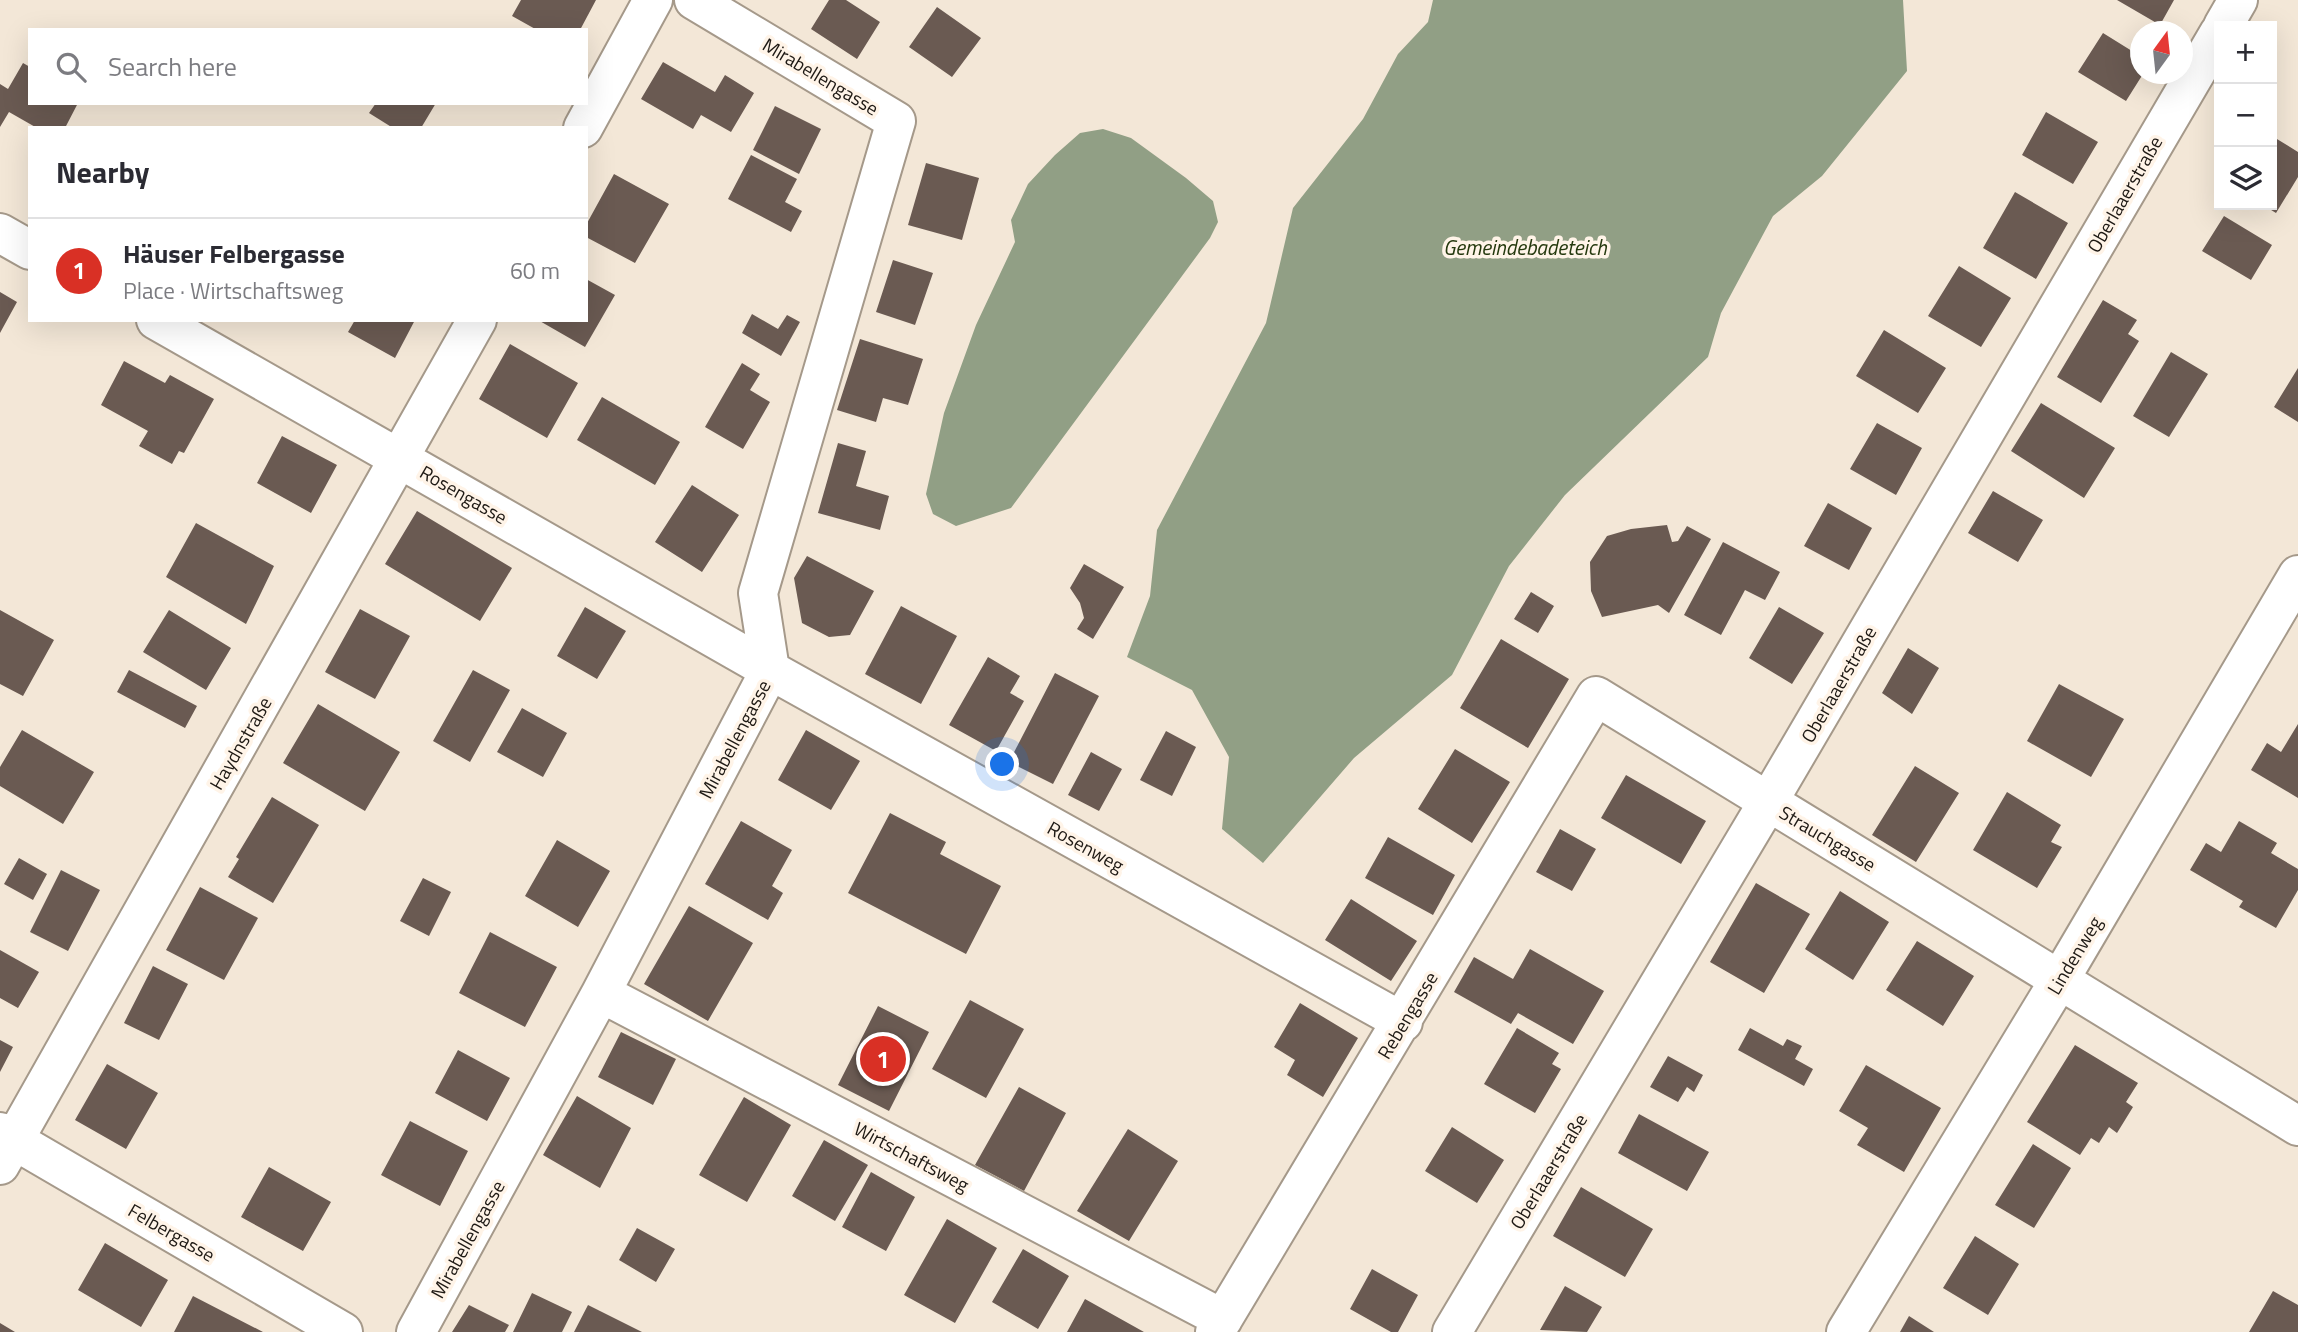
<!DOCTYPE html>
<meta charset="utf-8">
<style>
:root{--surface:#fff;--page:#f7f7f7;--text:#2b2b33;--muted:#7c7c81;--line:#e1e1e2;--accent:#d93025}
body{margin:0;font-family:"Titillium Web",sans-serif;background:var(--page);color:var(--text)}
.controls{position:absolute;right:21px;top:21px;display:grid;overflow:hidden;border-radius:0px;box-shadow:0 7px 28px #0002}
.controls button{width:63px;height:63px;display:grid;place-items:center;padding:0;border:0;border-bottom:2px solid var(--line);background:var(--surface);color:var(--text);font:35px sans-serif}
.compass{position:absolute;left:2130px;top:21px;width:63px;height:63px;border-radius:50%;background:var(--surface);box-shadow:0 7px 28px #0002;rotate:15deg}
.you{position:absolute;left:1003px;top:765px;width:24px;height:24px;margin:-18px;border:5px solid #fff;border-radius:50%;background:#1a73e8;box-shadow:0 0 0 10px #1a73e833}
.badge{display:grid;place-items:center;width:46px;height:46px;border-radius:50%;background:var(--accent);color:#fff;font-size:23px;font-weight:700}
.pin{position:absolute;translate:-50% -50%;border:4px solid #fff;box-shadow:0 2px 7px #0006}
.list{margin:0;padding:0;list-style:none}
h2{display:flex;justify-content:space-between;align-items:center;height:91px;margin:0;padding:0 28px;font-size:30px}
h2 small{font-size:23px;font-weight:400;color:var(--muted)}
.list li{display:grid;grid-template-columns:46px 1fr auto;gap:21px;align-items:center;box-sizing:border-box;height:105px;padding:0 28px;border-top:2px solid var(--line)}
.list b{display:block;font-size:26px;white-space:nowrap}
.list p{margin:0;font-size:23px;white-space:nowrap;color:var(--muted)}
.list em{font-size:23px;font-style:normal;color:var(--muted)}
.icon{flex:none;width:38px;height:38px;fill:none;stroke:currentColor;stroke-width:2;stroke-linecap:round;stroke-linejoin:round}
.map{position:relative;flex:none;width:2298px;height:1332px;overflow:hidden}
.search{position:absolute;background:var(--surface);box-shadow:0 7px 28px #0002;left:28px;top:28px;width:560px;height:77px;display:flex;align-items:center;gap:18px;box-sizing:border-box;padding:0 24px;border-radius:0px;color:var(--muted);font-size:26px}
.panel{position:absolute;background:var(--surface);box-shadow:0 7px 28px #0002;left:28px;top:126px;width:560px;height:196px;border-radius:0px}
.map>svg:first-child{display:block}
.water{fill:#919f85}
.building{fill:#6a5a52}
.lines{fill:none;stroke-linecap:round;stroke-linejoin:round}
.minor-casing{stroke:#a5998a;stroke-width:42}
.minor{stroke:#fff;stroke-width:38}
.labels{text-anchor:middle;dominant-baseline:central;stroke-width:7;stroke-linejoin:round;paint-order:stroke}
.street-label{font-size:19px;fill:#1e1914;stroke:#fff4e8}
.water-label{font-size:21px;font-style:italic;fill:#25390e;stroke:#fff4e8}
</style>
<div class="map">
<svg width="2298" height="1332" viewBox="0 0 2298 1332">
<rect width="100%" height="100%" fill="#f3e7d7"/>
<path class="water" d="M1433,0H1903L1907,71L1822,176L1773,216L1721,313L1708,357L1565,495L1509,566L1452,675L1354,758L1263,863L1222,829L1229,757L1192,690L1127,657L1150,596L1157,530L1266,323L1293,208L1363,119L1398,54L1428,22Z
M1103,129L1131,138L1186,178L1213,201L1218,222L1210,238L1011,508L956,526L933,514L926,494L944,413L976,325L1015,242L1011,220L1028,184L1055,155L1080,133Z"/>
<path class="building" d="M521,0H596L580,30H537L512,16Z
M829,0H846L880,22L857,59L811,29Z
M2117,0H2174L2160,25Z
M937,7L981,38L952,77L909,47Z
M2103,33L2140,56L2143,74L2126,101L2078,72Z
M663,62L715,92L725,75L754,93L731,132L701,115L693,129L641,99Z
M23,63L30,67V103H78L65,128H37L9,112L0,127V84L8,89Z
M376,103H436L421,128H393L369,113Z
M775,106L821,129L799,174L753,150Z
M2046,112L2098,142L2073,184L2022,155Z
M2272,136L2298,152V177L2276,213L2263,205H2272Z
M751,155L797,179L785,202L802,211L791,232L728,199Z
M926,163L979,178L962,240L908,225Z
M614,174L669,204L635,263L586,237V225Z
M2015,192L2068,223L2036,279L1983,248Z
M2224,216L2272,245L2251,280L2202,251Z
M893,260L933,273L915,325L876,312Z
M1959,266L2011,298L1981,347L1928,316Z
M586,279L615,295L585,347L538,320H586Z
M0,292L17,302L0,333Z
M2103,300L2137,320L2128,334L2139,341L2101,403L2057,377Z
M752,314L778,329L787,315L800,322L781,356L742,333Z
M355,320H415L395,358L348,332Z
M1884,330L1946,368L1918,413L1856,376Z
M860,339L923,359L908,405L883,398L876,422L837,410Z
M510,344L578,383L547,438L479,399Z
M2171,352L2208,374L2169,437L2133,416Z
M124,361L165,383L170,375L214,399L184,453L179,451L172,464L139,446L148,431L101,405Z
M742,363L760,374L750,390L770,402L743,449L705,427Z
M2298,368V422L2274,407Z
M602,397L680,442L655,485L577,440Z
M2041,403L2115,448L2084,498L2011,451Z
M1877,423L1922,448L1896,495L1850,469Z
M282,436L337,465L311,513L257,483Z
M838,443L866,451L856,486L889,496L880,530L818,513Z
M692,485L739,515L702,572L655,542Z
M1993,491L2043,520L2018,562L1968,533Z
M1828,503L1872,528L1849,570L1804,546Z
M417,511L512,568L480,621L385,564Z
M196,523L274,566L246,624L166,577Z
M1667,525L1672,542L1678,541L1687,526L1711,539L1669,613L1658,605L1602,617L1591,591L1590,562L1607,536L1631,529Z
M1723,542L1780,572L1765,600L1745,590L1721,635L1684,615Z
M807,556L874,591L850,635L829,637L802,623L794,578Z
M1084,564L1124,587L1093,639L1077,629L1084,618L1080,603L1070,588Z
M1531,592L1554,606L1538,633L1514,619Z
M901,606L957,636L921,704L865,674Z
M585,607L626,631L597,679L557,656Z
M1779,607L1824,633L1792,684L1749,658Z
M360,609L410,636L375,699L325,672Z
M0,610L54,640L23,696L0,684Z
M169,610L231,648L206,690L143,652Z
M1501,639L1569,679L1528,748L1460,708Z
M1908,648L1939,668L1912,714L1882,693Z
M988,657L1020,676L1010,693L1024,701L996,751L949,725Z
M129,670L197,706L185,728L117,692Z
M473,670L510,690L470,762L433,741Z
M1055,673L1099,696L1053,784L1009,762Z
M2059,684L2124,719L2091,777L2027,741Z
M318,704L400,752L365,811L283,763Z
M522,708L567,733L543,777L497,752Z
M2298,724V798L2251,770L2267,743L2281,752Z
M22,730L94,772L63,824L0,786V767Z
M806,730L860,761L831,810L778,780Z
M1166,731L1196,747L1172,796L1140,780Z
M1455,749L1510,782L1472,843L1418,809Z
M1091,752L1122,769L1099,811L1068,795Z
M1915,766L1959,793L1916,862L1872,835Z
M1626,775L1706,821L1681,864L1601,818Z
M2007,792L2061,825L2051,842L2062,847L2037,888L1973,850Z
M272,797L319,825L273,903L228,877L239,859L236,857Z
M890,813L946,842L940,854L1001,886L966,954L848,893Z
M741,821L792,850L772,886L783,893L768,920L705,884Z
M2239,821L2277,843L2271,853L2298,869V890L2276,928L2239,907L2243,901L2190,870L2206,843L2221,852Z
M1560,829L1596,849L1572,891L1536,872Z
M1388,837L1455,875L1433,915L1365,878Z
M557,840L610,871L578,927L525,896Z
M19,858L47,874L33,900L4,884Z
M61,870L100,890L68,951L30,932Z
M423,878L451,892L429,936L400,921Z
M1756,883L1810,914L1764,993L1710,962Z
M200,887L258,918L224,980L166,950Z
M1840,891L1889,922L1853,980L1805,949Z
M1351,899L1417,941L1391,981L1325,940Z
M689,906L753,943L708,1021L644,984Z
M490,932L557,967L525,1027L459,993Z
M1917,941L1974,976L1943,1026L1886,990Z
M1530,949L1604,991L1573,1044L1518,1013L1511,1024L1454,992L1474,957L1513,979Z
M0,950L39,972L18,1008L0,998Z
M153,966L188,984L159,1040L124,1023Z
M970,1000L1024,1029L986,1098L932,1069Z
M1300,1003L1358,1038L1323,1097L1287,1075L1295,1060L1274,1047Z
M878,1006L929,1032L889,1111L838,1085Z
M1517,1028L1559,1053L1552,1064L1561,1069L1535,1113L1484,1084Z
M1750,1028L1783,1046L1787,1039L1802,1046L1795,1059L1813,1069L1804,1086L1738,1050Z
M621,1032L676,1059L653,1105L598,1077Z
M0,1040L13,1047L0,1072Z
M2075,1045L2138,1083L2126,1102L2133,1107L2117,1133L2109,1127L2099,1143L2091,1138L2080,1155L2027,1122Z
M458,1050L510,1078L487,1121L435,1093Z
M1668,1056L1703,1075L1694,1092L1687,1087L1678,1102L1650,1087Z
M107,1064L158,1093L126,1149L75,1120Z
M1866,1065L1941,1108L1904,1172L1857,1145L1868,1128L1839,1111Z
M1019,1087L1066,1113L1024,1191L975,1165Z
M577,1096L631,1128L600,1188L543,1155Z
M744,1097L791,1125L747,1202L699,1175Z
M1639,1114L1709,1152L1687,1191L1618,1153Z
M410,1121L468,1151L440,1206L381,1175Z
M1452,1127L1504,1160L1477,1203L1425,1171Z
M1128,1129L1178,1161L1129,1241L1077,1211Z
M824,1140L868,1165L835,1221L792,1196Z
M2033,1144L2071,1168L2034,1228L1995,1205Z
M269,1167L331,1202L303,1251L241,1217Z
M871,1172L915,1197L886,1251L842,1227Z
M1581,1187L1653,1229L1625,1277L1553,1236Z
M947,1219L997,1248L955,1323L904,1295Z
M637,1228L675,1249L656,1282L619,1260Z
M1975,1236L2019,1264L1988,1315L1943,1288Z
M105,1243L168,1280L141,1327L78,1290Z
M1023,1249L1069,1276L1038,1329L992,1302Z
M1372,1269L1418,1295L1398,1332H1391L1350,1309Z
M1565,1286L1602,1307L1587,1332L1540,1330Z
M2273,1291L2298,1305V1332H2249Z
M532,1293L572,1312L562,1332H513Z
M193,1296L263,1332H174Z
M1085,1299L1144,1332H1067Z
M469,1305L509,1325L505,1332H452Z
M588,1305L642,1332H574Z
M1909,1316L1934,1332H1900Z
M0,1323L15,1332H0Z"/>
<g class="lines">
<g class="minor-casing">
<path id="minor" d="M2223,26L2238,0
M583,128L653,0
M0,233L30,250
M156,320L770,670L1403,1022
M601,993L1223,1319
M0,1132L343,1332
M0,1165L477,320
M416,1332L601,993L770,670L758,593L896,121L694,0
M1215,1332L1596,696L2298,1126
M1452,1332L1768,802L2219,33
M1846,1332L2060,979L2298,575"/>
</g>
<use href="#minor" class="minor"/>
</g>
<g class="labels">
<g class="street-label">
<text transform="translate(821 76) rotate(31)">Mirabellengasse</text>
<text transform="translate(2124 194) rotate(-60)">Oberlaaerstraße</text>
<text transform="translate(464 494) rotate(30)">Rosengasse</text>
<text transform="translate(1838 684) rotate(-60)">Oberlaaerstraße</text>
<text transform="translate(734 739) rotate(-62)">Mirabellengasse</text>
<text transform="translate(240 743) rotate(-60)">Haydnstraße</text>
<text transform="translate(1828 838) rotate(31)">Strauchgasse</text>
<text transform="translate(1086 846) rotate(29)">Rosenweg</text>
<text transform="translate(2074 955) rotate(-59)">Lindenweg</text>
<text transform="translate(1407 1015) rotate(-59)">Rebengasse</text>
<text transform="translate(912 1156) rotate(28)">Wirtschaftsweg</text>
<text transform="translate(1548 1171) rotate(-59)">Oberlaaerstraße</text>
<text transform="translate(172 1232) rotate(30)">Felbergasse</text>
<text transform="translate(467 1239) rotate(-61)">Mirabellengasse</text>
</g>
<g class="water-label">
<text x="1525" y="247">Gemeindebadeteich</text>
</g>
</g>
</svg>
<div class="controls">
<button>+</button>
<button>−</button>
<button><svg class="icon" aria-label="layers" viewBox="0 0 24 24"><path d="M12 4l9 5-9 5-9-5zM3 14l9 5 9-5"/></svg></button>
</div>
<svg class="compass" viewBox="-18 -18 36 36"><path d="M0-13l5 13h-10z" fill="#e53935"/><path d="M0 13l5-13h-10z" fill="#7c7c81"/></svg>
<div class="you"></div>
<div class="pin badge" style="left:883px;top:1059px">1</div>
<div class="search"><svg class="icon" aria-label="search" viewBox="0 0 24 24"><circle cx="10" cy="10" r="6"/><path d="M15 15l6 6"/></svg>Search here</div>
<section class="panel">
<h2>Nearby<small></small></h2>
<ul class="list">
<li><span class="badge">1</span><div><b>Häuser Felbergasse</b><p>Place · Wirtschaftsweg</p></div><em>60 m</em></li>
</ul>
</section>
</div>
